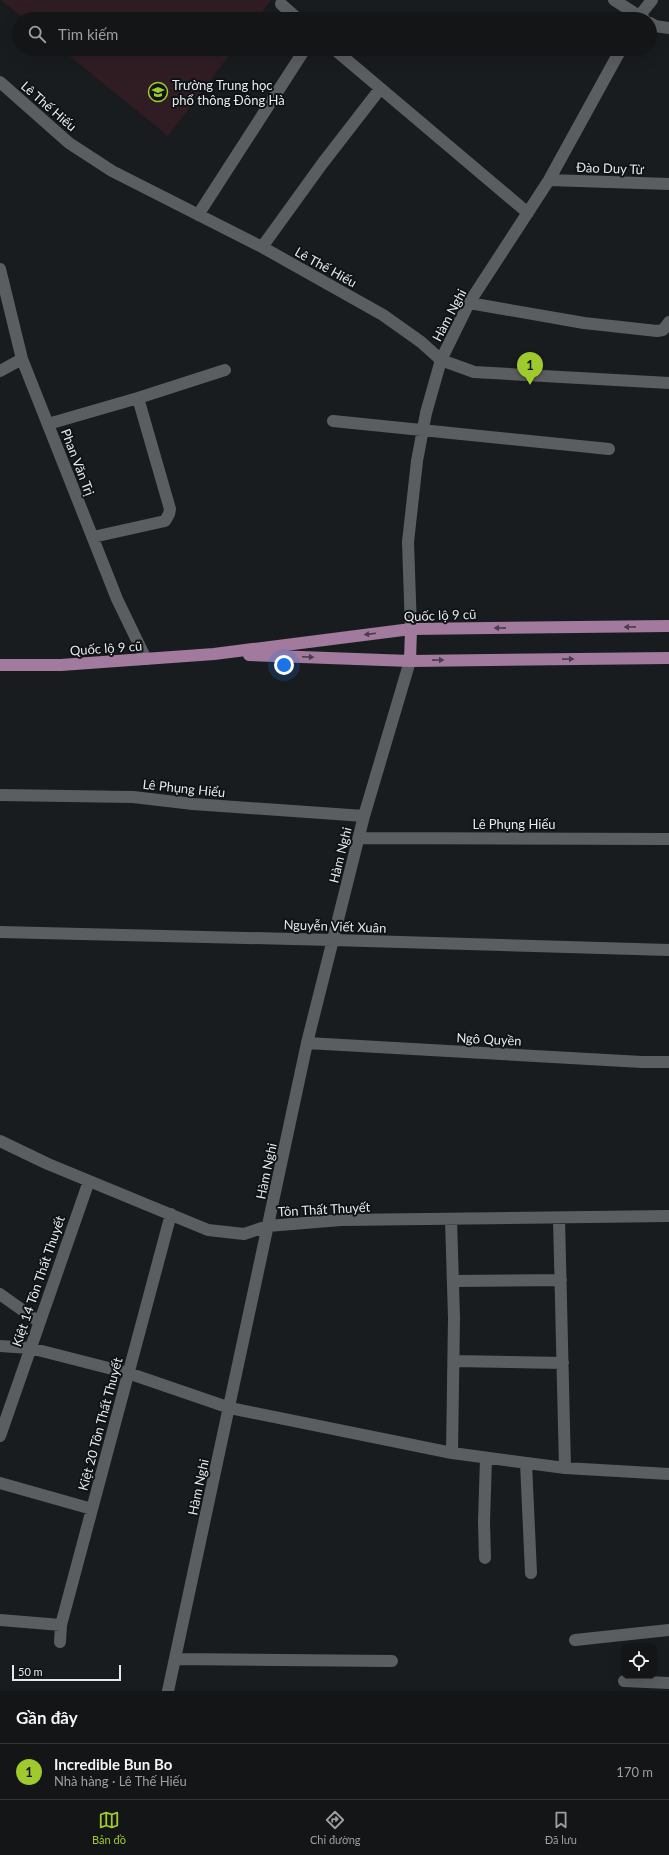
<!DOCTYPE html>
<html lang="vi">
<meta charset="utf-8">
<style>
:root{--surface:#131517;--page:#1c1e20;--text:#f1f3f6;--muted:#9d9fa1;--line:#323436;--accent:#9fca2d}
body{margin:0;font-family:Lato,sans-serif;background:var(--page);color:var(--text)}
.controls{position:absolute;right:12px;bottom:12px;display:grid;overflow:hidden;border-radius:8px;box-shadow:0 4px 16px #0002}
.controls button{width:36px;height:36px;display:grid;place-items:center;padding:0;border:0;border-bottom:1px solid var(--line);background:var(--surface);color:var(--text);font:20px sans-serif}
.scale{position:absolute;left:12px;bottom:10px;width:109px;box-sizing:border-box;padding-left:4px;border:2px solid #e6e8ea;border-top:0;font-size:11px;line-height:14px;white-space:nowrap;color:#e6e8ea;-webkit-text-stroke:3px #101316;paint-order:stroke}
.you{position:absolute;left:284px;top:665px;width:14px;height:14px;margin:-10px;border:3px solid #fff;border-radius:50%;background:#1a73e8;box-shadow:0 0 0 6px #1a73e833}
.badge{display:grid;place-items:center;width:26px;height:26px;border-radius:50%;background:var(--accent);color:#111;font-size:13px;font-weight:700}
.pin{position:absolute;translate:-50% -33px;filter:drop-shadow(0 1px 2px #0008)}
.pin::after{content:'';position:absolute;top:21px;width:14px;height:12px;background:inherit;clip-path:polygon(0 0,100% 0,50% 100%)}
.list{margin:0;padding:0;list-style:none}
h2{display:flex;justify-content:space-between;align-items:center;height:52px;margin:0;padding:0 16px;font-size:17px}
h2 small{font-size:13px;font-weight:400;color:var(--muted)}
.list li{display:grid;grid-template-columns:26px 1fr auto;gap:12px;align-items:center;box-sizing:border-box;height:56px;padding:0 16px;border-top:1px solid var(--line)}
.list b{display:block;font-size:15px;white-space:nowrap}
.list p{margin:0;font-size:13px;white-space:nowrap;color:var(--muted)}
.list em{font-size:13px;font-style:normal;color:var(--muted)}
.icon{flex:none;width:22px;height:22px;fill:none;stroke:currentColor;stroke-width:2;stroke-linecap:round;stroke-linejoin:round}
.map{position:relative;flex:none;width:669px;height:1691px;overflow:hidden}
.search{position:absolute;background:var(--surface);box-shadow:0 4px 16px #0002;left:12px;right:12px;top:12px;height:44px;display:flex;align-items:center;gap:10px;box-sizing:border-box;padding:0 14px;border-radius:22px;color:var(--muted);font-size:15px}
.sheet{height:108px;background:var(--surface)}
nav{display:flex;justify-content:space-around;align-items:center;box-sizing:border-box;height:56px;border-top:1px solid var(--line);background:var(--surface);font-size:11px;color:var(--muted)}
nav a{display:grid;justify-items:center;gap:2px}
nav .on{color:var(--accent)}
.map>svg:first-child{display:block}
.education{fill:#2f1d23}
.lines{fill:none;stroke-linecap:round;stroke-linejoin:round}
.minor{stroke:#5b5e61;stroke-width:12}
.major{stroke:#a17a9d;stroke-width:12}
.oneway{fill:#4a3c4c}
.labels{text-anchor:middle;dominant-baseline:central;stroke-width:4;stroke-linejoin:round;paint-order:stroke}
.poi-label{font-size:13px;fill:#e6e8ea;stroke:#101316;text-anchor:start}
.street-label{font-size:13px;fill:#e6e8ea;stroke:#101316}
</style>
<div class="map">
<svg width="669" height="1691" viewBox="0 0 669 1691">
<rect width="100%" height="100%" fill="#191c1f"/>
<path class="education" d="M1,0H271L257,19H24Z
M61,49H234L168,136Z"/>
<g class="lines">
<path class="minor" d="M614,0L644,19
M281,4L298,19
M637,19L652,0
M650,23L655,26L669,28
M334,49L528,213
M0,82L69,143L112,171L262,247L383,315L421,342L441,360L474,372L669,383
M549,180L669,184
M198,215L305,49
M262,247L322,164L380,89
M0,269L22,359L117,599L146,659
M469,303L584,323L657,331L663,330L669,322
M0,371L22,359
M333,421L609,449
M48,424L138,398L225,370
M93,537L165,521L169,514L170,509L138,398
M411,629L408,542L417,461L426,413L441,360L469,303L549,180L621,49
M0,795L133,797L193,804L364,816
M359,838L669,839
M0,932L333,940L669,950
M307,1043L642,1062H669
M0,1141L48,1164L208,1230L244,1234L268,1226L341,1220L669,1216
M559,1218L565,1468
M451,1219L454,1318L452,1453
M453,1281L561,1280
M0,1294L39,1322
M0,1346L30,1348L128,1373L230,1408L452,1453L565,1468L669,1474
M454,1361L563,1363
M0,1436L89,1181
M526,1463L531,1573
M0,1483L92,1509
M485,1558L484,1522L486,1458
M0,1620L61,1625
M575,1640L669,1630
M60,1642L61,1625L171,1214
M175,1659L392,1661
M624,1681L669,1683
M168,1691L307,1043L364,816L410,661"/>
<path class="major" d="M249,655L410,661L669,658
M410,661L411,629
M0,665H61L214,654L411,629L669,626"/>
</g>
<defs><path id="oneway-solid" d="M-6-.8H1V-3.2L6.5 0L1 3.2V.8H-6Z"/></defs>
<g class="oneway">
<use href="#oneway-solid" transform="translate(630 627) rotate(179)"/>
<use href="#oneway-solid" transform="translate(500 628) rotate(179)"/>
<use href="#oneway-solid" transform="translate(370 634) rotate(173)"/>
<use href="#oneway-solid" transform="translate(308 657) rotate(2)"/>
<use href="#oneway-solid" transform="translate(568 659) rotate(-1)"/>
<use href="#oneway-solid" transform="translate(438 660) rotate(-1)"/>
</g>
<defs>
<g id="school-ring" transform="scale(1)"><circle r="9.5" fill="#101316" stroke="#9fca2d" stroke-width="1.5"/><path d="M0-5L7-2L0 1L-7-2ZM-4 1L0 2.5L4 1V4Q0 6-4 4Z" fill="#9fca2d"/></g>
</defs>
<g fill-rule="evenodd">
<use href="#school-ring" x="158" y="92"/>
</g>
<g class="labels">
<g class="poi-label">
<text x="172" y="85">Trường Trung học<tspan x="172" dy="15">phổ thông Đông Hà</tspan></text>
</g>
<g class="street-label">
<text transform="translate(49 106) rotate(41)">Lê Thế Hiếu</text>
<text transform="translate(610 168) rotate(2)">Đào Duy Từ</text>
<text transform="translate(326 267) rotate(29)">Lê Thế Hiếu</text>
<text transform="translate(449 315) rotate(-62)">Hàm Nghi</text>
<text transform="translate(78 462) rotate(69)">Phan Văn Trị</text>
<text transform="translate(440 615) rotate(-2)">Quốc lộ 9 cũ</text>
<text transform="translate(106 648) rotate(-4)">Quốc lộ 9 cũ</text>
<text transform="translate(184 788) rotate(6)">Lê Phụng Hiểu</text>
<text x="514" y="824">Lê Phụng Hiểu</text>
<text transform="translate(340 855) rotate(-76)">Hàm Nghi</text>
<text transform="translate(335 926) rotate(2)">Nguyễn Viết Xuân</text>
<text transform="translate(489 1039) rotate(3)">Ngô Quyền</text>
<text transform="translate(266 1171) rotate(-78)">Hàm Nghi</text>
<text transform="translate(324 1209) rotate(-3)">Tôn Thất Thuyết</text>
<text transform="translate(38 1281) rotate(-71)">Kiệt 14 Tôn Thất Thuyết</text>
<text transform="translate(100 1424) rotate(-75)">Kiệt 20 Tôn Thất Thuyết</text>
<text transform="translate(198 1487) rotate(-78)">Hàm Nghi</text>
</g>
</g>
</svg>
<div class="controls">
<button><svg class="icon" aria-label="locate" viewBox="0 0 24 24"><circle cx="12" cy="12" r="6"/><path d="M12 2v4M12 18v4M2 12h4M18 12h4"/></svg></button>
</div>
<div class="scale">50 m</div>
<div class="you"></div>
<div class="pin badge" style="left:530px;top:385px">1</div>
<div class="search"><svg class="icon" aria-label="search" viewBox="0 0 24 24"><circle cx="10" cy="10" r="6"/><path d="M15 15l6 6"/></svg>Tìm kiếm</div>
</div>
<section class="sheet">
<h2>Gần đây<small></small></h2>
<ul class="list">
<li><span class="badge">1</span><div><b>Incredible Bun Bo</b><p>Nhà hàng · Lê Thế Hiếu</p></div><em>170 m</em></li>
</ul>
</section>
<nav>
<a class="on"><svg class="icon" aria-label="map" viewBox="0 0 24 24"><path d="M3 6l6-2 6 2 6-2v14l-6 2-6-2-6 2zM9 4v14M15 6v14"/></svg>Bản đồ</a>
<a><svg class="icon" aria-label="directions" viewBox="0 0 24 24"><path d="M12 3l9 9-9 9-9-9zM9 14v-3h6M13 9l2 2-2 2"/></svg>Chỉ đường</a>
<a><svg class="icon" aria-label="saved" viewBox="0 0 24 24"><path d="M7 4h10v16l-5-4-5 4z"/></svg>Đã lưu</a>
</nav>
